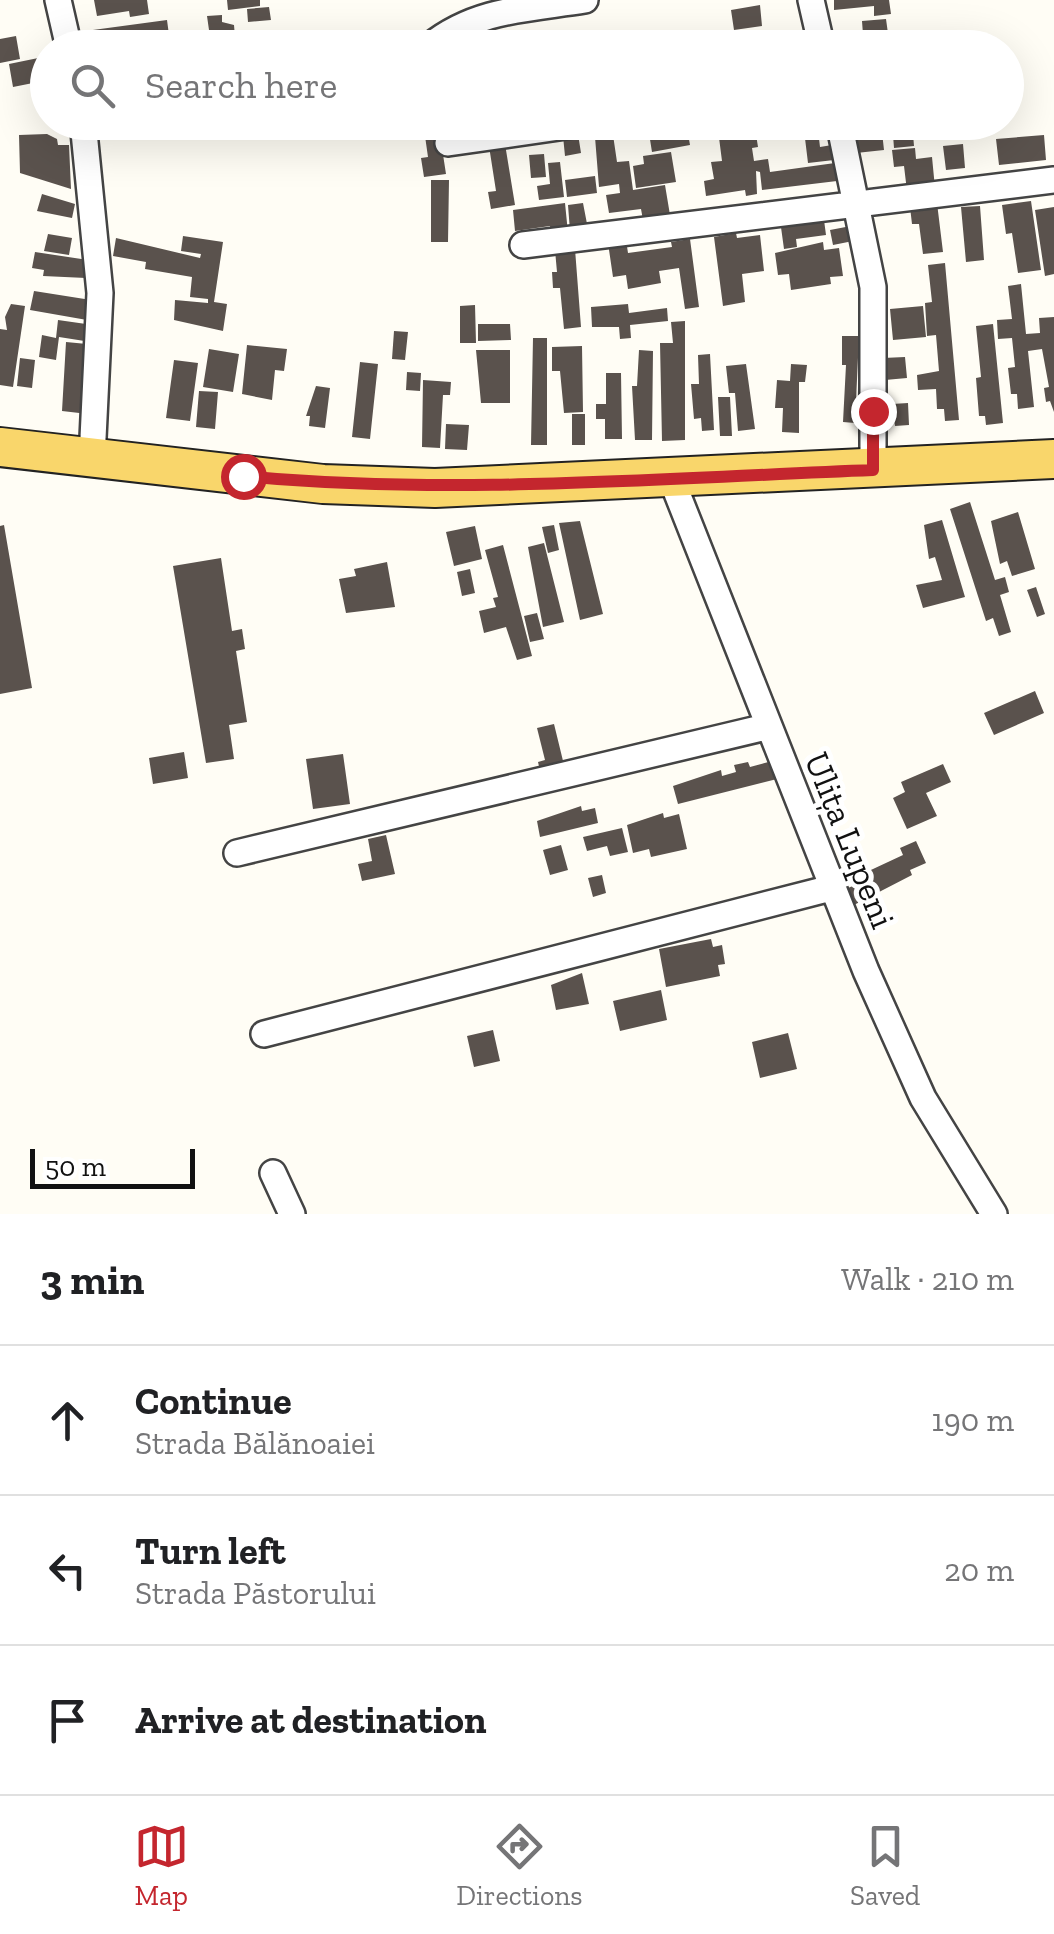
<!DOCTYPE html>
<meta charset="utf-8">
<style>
:root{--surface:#fff;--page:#f6f6f6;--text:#202124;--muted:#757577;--line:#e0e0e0;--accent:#c4262e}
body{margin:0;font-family:"Zilla Slab",serif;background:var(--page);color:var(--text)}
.scale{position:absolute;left:30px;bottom:25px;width:165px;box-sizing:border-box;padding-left:10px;border:5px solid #111;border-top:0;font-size:28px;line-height:35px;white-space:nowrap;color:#111;-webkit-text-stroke:8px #fff;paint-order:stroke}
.stop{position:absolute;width:30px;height:30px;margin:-22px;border:8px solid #c4262e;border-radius:50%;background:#fff}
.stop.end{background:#c4262e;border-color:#fff;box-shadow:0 2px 10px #0008}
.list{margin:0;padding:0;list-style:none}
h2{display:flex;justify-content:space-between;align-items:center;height:130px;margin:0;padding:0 40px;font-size:42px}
h2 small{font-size:32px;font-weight:400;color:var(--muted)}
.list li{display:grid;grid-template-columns:65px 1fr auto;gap:30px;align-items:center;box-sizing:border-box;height:150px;padding:0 40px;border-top:2px solid var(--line)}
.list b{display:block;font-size:38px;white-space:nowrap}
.list p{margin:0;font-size:32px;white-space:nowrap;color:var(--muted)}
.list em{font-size:32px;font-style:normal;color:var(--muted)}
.icon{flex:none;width:55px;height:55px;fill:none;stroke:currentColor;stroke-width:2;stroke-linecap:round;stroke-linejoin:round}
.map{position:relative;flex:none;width:1054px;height:1214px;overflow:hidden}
.search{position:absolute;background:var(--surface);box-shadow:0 10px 40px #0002;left:30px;right:30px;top:30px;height:110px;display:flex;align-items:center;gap:25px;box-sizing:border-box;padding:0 35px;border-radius:55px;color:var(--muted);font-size:38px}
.sheet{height:580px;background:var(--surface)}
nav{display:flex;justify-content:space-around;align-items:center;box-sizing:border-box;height:140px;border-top:2px solid var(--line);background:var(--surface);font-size:28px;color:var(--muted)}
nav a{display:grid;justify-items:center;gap:5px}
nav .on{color:var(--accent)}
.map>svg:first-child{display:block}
.building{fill:#5a524d}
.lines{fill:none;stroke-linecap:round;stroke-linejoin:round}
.minor-casing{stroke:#444;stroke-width:30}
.primary-casing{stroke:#222;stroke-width:42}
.minor{stroke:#fff;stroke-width:25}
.primary{stroke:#f9d66b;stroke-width:38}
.route{stroke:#c4262e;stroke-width:12}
.labels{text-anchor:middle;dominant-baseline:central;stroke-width:10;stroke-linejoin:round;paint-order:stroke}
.street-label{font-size:35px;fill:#111;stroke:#fff}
</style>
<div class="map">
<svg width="1054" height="1214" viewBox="0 0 1054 1214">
<rect width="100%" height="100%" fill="#fffdf5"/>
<path class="building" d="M94,0H147L149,14L130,17L129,11L97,16Z
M227,0H260V6L228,10Z
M834,0H889L891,14L874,16V6L834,10Z
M760,5L762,26L734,30L731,10Z
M269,7L271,20L248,22L247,9Z
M222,15V22L234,25L235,37L212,39L213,48H154L153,41L142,43V48H80L78,32L167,20L169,35L209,30L207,16Z
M886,19L890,48H864L862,21Z
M16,36L20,59L0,63V39Z
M48,56V80L13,87L9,64Z
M423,122H438L446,174L424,177L421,158L428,157Z
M686,122L690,145L652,152L648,127Z
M717,122H754L758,147L752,148L754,161L768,159L770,172L835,163L837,181L762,190L760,172L756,171L757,194L746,196L745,190L706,196L704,181L714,179L711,162L722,161Z
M803,122H817L820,147L832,145L834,160L808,163Z
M892,122H912L914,146L894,148Z
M882,132L884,150L856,153L855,135Z
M47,134L57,139L58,145H69L71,189L20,173L19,135Z
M578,134L581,153L565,156L563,136Z
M613,135L617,162L629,161L633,190L665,185L670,215L643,220L641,209L609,213L606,195L620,193L619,184L599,187L595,137Z
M1044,135L1046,160L999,165L996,139Z
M505,144L515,205L491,209L488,192L496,191L489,146Z
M963,144L965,168L946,170L943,146Z
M915,148L916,159L932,157L935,188L907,191L904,166L894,167L892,150Z
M671,152L676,182L636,188L633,166L644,164L643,156Z
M544,154L546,177L531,178L529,155Z
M560,162L564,197L539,200L537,186L550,184L548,163Z
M595,176L597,193L567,197L565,180Z
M431,180H449L448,242H431Z
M42,194L75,204L72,218L37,211Z
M1031,201L1041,270L1018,273L1012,233L1006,234L1002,205Z
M565,203L568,233L551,235L550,226L515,231L513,210Z
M583,203L588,229L570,231L568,205Z
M937,203L943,252L923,254L919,224H912L910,207Z
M980,206L984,260L966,262L961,207Z
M1054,207V274L1045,276L1035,210Z
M780,220H824L826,235L796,239L797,247L784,249Z
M851,226L853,241L833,245L830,230Z
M736,233L737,238L760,235L764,271L742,274L745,302L723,306L714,237Z
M48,234L72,238L69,255L44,251Z
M183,236L223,242L214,302L227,304L223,331L174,320L175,300L208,303V299L190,297L192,277L145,269L146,262L113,256L116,238L200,258L201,254L181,251Z
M690,239L699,307L685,309L679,268L659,271L661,283L628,289L626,275L613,277L608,243L626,240L628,253L672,247L671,242Z
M823,242L824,250L839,248L843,276L830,277L831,284L791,290L789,274L778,275L775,253Z
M575,249L581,327L564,329L560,288H553L552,272H557L555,250Z
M35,252L88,260L86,278L43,276L44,270L32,268Z
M945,263L959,420L945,421L944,409H937L936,389L918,390L917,375L939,371L936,335L927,336L925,303L932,302L928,265Z
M1021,284L1026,334L1040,333L1039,318L1054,317V412L1050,401L1046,402L1044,388L1049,387L1042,349L1028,351L1034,407L1018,409L1017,394H1011L1008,368L1015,367L1012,338L998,339L997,320L1012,319L1008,286Z
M34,291L91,300L87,320L30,310Z
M11,304L25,306L13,387L0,385V329L7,330L5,317Z
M628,304L629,313L667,308L668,321L630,325L631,338L620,339L619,327H592L591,307Z
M475,305L476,343H460V306Z
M923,306L926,337L893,340L890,309Z
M58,320L93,325L91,342L59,337L56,360L39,357L42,335L56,338Z
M685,321V440L662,441L660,343H673L671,322Z
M478,324H510L511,340L478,341Z
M993,324L1003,423L986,425L985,416H979L976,378L981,377L976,326Z
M394,331L408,332L405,360L392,359Z
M842,336H859L855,423L843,422L846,365H842Z
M533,338H547V445H531Z
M66,342L87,344L88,414L62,411Z
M247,345L287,349L284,371L275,370L272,400L242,394Z
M582,346L583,412L564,413L560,371H552V347Z
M209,349L239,354L233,392L203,387Z
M476,350H510V403H481Z
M639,350L653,351L652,440H635L632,386H637Z
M710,354L714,430L702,431L701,418L694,419L691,384H699L698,355Z
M905,357L907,378L885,380L883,358Z
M20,358L35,360L32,388L17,386Z
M174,360L198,363L190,421L166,418Z
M360,362L378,364L370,439L352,437Z
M746,364L755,429L738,431L735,393H729L726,366Z
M791,364L807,365L805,382H799V433L782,432L783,408H775L777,380L790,381Z
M407,372L421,373L420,391L406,390Z
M606,373H621L622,439H605V419H596V404H606Z
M423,380L451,382L450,395H443L440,448L422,447Z
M316,386L330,388L325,428L309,426L310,416H306Z
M199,391L218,392L215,429L196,427Z
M718,397H730L732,436H720Z
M908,403L909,425L895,426L892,404Z
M572,414H585V445H572Z
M446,424L469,425L467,450L445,449Z
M970,502L995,580L1005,577L1009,592L1000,595L1011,632L999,636L993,618L986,621L950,509Z
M1018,512L1035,569L1012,576L1007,561L1000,564L991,521Z
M942,520L965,597L923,608L916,585L942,580L935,557L929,559L924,525Z
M580,521L603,614L580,620L559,523Z
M4,525L32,688L0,694V526Z
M554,525L559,550L548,553L542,527Z
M475,526L482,559L454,566L446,532Z
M544,543L564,622L543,627L528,547Z
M503,545L532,656L517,660L506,627L484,633L479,611L496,607L493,598L498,597L485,550Z
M221,558L232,631L242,629L245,649L236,651L247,722L229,725L234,759L206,763L173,566Z
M387,562L395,607L346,613L339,579L356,576L354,569Z
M470,569L475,593L462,596L457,572Z
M1036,587L1045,614L1037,617L1027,590Z
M537,613L544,639L530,642L524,616Z
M1035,691L1044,713L994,735L984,713Z
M554,724L565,769L541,775L538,762L545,760L537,728Z
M184,752L188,778L153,784L149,758Z
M343,754L350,804L313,809L306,759Z
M772,761L777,779L678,804L673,786L721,770L722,776L736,772L734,765L748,762L750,767Z
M943,764L951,782L926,793L937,816L907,829L893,798L905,792L901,782Z
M581,806L582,811L595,808L598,823L540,837L537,821Z
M663,813L664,818L679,814L687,849L651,857L649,849L633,853L627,825Z
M622,828L628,852L610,856L607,846L587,851L583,837Z
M386,835L395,874L362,881L358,864L372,861L368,839Z
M916,841L926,863L910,870L912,875L852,906L844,890L861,882L858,876L903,855L900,848Z
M561,845L568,870L550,875L543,850Z
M602,875L606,893L593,897L588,878Z
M711,939L713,947L722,945L725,964L718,965L720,976L666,987L659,949Z
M582,973L589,1004L556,1010L551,985Z
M661,990L667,1020L620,1031L613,1001Z
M493,1030L500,1061L474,1067L467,1036Z
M788,1033L797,1069L760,1078L752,1042Z"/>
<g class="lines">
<g class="minor-casing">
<path id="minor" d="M58,0L69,48
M811,0L822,48
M430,46C476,9 528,9 585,0
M83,122L100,293L92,459
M839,122L873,287V470
M448,143L594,122
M523,245L1054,180
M671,478L866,971L923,1098L994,1214
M237,853L766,727
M264,1034L831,888
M273,1173L292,1214"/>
</g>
<g class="primary-casing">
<path id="primary" d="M0,447L323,484L435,488L1054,459"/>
</g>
<use href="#minor" class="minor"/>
<use href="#primary" class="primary"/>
</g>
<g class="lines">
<path class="route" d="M243,476C453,496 663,478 873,470V411"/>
</g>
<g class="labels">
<g class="street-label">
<text transform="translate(850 840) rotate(68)">Ulița Lupeni</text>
</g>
</g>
</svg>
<div class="scale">50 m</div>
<div class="stop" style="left:243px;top:476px"></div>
<div class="stop end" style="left:873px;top:411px"></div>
<div class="search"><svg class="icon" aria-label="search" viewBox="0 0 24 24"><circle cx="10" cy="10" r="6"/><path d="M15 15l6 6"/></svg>Search here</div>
</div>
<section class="sheet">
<h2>3 min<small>Walk · 210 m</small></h2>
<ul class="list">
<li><svg class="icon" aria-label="ahead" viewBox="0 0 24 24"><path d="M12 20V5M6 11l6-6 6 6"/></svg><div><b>Continue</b><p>Strada Bălănoaiei</p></div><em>190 m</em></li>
<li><svg class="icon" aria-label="left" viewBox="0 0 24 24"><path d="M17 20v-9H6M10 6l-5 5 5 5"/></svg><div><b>Turn left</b><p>Strada Păstorului</p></div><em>20 m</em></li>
<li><svg class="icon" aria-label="arrive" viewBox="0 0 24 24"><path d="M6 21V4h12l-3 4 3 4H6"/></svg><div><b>Arrive at destination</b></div></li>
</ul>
</section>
<nav>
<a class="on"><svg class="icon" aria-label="map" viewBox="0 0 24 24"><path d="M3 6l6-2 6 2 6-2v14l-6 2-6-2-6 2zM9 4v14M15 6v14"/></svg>Map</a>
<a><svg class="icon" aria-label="directions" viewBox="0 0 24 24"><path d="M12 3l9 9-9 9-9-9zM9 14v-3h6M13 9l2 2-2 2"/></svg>Directions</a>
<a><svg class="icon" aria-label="saved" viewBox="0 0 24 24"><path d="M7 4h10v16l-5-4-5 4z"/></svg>Saved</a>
</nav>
